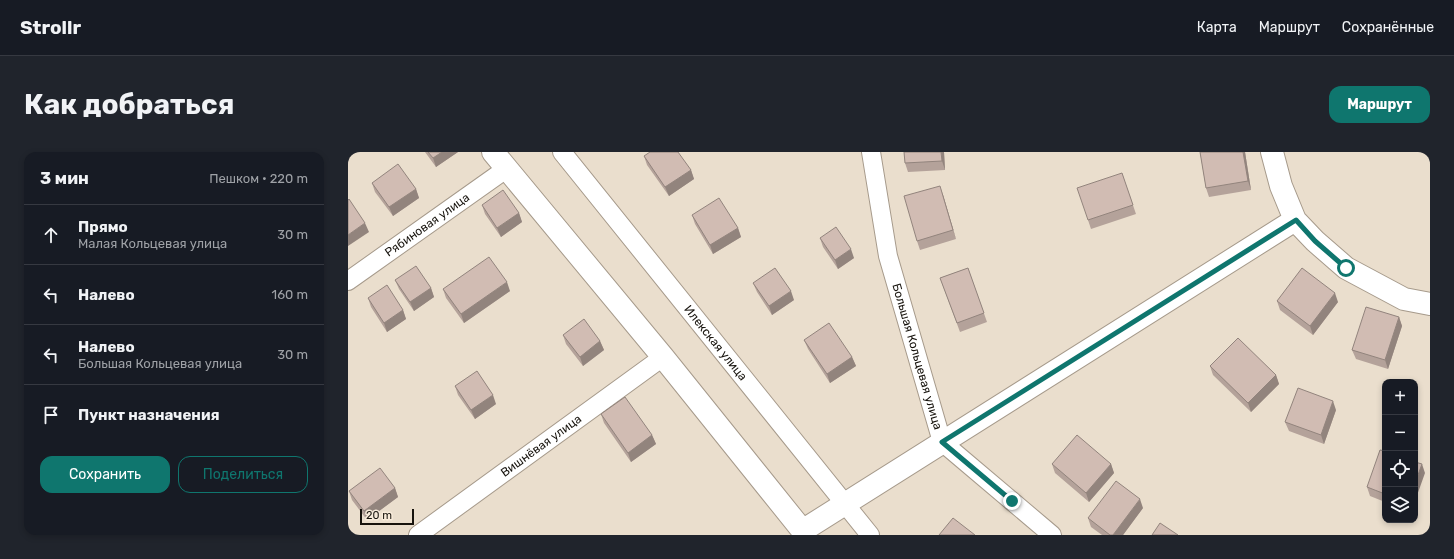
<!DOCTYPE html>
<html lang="ru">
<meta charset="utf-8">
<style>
:root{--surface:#171b24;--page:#20242c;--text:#f1f3f6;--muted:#9ea1a6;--line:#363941;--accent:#0f766e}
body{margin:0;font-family:Rubik,sans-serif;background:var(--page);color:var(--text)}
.controls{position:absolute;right:12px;bottom:12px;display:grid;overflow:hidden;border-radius:8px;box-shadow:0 2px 6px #0003}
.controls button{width:36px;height:36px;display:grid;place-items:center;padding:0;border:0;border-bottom:1px solid var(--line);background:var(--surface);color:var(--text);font:20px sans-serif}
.scale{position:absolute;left:12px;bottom:10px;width:54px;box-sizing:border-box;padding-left:4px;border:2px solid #17130d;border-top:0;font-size:11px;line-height:14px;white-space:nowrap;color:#17130d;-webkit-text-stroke:3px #f8ebda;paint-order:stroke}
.stop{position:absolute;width:12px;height:12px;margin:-9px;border:3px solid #0f766e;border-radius:50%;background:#fff}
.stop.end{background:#0f766e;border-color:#fff;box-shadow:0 1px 4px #0008}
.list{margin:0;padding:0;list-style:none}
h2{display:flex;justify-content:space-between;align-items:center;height:52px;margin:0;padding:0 16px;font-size:17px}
h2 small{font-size:13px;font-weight:400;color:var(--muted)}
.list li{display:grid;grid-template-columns:26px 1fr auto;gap:12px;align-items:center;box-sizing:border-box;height:60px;padding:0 16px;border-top:1px solid var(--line)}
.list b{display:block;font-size:15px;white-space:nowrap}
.list p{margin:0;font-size:13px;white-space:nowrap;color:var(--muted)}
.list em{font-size:13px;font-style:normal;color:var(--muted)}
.actions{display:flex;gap:8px;padding:12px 16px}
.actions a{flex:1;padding:9px 0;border:1px solid var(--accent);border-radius:12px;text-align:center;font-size:14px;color:var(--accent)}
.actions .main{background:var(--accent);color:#fff}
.icon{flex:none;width:22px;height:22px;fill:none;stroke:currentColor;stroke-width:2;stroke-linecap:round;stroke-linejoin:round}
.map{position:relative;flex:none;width:1082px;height:383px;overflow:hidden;border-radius:12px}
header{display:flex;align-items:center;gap:24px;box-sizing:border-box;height:56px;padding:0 20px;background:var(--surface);border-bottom:1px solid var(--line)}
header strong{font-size:19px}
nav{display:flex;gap:22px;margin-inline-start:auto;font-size:14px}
.intro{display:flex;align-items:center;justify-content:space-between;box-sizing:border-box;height:96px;padding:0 24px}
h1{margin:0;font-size:28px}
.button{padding:10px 18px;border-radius:12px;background:var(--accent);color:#fff;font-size:14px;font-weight:700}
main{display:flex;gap:24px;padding:0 24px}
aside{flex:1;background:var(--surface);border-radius:12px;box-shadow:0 2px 6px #0003}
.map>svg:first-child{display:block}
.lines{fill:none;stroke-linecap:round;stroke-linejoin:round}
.minor-casing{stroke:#a69a8b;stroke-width:20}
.tertiary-casing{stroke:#a69a8b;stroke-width:24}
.minor{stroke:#fff;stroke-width:18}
.tertiary{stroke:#fff;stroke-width:22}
.wall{fill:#b4a29a}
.shaded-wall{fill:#92847d}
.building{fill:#d1bcb3;stroke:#92847d}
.route{stroke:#0f766e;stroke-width:5}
.labels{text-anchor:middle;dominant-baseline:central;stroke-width:3;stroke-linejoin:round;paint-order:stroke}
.street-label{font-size:12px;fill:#17130d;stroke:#f8ebda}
</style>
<header>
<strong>Strollr</strong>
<nav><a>Карта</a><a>Маршрут</a><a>Сохранённые</a></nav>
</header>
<div class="intro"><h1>Как добраться</h1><a class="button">Маршрут</a></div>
<main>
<aside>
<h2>3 мин<small>Пешком · 220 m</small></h2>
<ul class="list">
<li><svg class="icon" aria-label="ahead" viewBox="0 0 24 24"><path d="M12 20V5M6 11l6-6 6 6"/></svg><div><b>Прямо</b><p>Малая Кольцевая улица</p></div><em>30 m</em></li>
<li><svg class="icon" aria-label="left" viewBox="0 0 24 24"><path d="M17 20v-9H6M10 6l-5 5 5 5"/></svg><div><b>Налево</b></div><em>160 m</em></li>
<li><svg class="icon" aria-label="left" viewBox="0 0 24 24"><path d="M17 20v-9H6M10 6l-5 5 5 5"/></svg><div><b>Налево</b><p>Большая Кольцевая улица</p></div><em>30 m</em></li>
<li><svg class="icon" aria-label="arrive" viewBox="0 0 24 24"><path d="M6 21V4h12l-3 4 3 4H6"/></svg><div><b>Пункт назначения</b></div></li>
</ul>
<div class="actions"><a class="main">Сохранить</a><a>Поделиться</a></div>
</aside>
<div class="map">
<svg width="1082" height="383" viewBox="0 0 1082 383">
<rect width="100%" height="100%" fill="#eadecd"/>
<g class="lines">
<g class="minor-casing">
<g id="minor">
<path id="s1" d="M214,0L522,383"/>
<path id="s2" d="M523,0L540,104L594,290L704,383"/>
<path id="s3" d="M0,129L158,17"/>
<path id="s4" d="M70,383L315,205"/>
</g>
</g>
<g class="tertiary-casing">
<path id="tertiary" d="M145,0L315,205L458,383
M924,0L933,34L947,68L967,89L998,116L1056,147L1082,152
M454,379L947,68"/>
</g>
<use href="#minor" class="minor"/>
<use href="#tertiary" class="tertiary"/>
</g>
<path class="wall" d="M77,0H110L88,15Z
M556,0H596L597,18L560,20L557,11Z
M852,0H897L903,38L861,45L858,36Z
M296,4L343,18L346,27L321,44L299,13Z
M774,21L788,62L743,77L740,68Z
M24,31L68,37L71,46L45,64L27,40Z
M595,43L608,87L572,98L569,89Z
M134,53L171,61L174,70L153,85L137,62Z
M344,63L390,76L393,85L365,102L347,72Z
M472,86L506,106L490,117L475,95Z
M620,116L639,170L612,180L592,126Z
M47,128L83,136L86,145L66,159L51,137Z
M405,131L446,148L424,163L409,140Z
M95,137L162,139L116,171L98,146Z
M20,146L55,158L58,167L39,180L23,155Z
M929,149L990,150L965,183L932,158Z
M1051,165L1054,174L1040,217L1008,207L1004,198Z
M215,183L252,189L256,198L235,214L218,192Z
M456,188L504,205L508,214L482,231L460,197Z
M862,214L928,223L931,232L903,260L865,223Z
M107,234L148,252L127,267L110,243Z
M988,258L976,292L941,279L937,270Z
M253,262L304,283L308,292L283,310L256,271Z
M1037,299V350L1022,344L1019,335Z
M704,312H763L766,321L741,350L707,321Z
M47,336L50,345L19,368L4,348L1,339Z
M795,356L775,383H754L743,375L740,366Z"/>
<path class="shaded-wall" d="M94,0H110L88,15L85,6Z
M593,0H596L597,18L594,9Z
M895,0H897L903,38L900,29Z
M343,18L346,27L321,44L317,35Z
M592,34L595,43L608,87L605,78Z
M68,37L71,46L45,64L41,55Z
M171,61L174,70L153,85L149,76Z
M17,71L21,80L0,94V83Z
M390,76L393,85L365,102L362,93Z
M503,97L506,106L490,117L487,108Z
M159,130L162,139L116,171L113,162Z
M83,136L86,145L66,159L62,150Z
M443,139L446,148L424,163L421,154Z
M987,141L990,150L965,183L962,174Z
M55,158L58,167L39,180L36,171Z
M1051,165L1054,174L1040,217L1037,208Z
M252,189L256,198L235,214L232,205Z
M504,205L508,214L482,231L479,222Z
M928,223L931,232L903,260L900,251Z
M145,243L148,252L127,267L123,258Z
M985,249L988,258L976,292L973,283Z
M304,283L308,292L283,310L280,301Z
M763,312L766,321L741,350L738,341Z
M1074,312L1077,321L1067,349V331Z
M47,336L50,345L19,368L16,359Z
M792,347L795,356L775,383H765Z"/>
<path class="building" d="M80,0H94L85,6Z
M302,0H330L343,18L317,35L296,4Z
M556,0H593L594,9L557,11Z
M852,0H895L900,29L858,36Z
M50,12L68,37L41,55L24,31Z
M774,21L785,53L740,68L729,36Z
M592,34L605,78L569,89L556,44Z
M155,38L171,61L149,76L134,53Z
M371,46L390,76L362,93L344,63Z
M1,47L17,71L0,83V48Z
M488,75L503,97L487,108L472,86Z
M141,105L159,130L113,162L95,137Z
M68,114L83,136L62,150L47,128Z
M427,116L443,139L421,154L405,131Z
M620,116L636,161L609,171L592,126Z
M954,116L987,141L962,174L929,149Z
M39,133L55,158L36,171L20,146Z
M1018,155L1051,165L1037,208L1004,198Z
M236,167L252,189L232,205L215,183Z
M481,171L504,205L479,222L456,188Z
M890,186L928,223L900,251L862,214Z
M129,219L145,243L123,258L107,234Z
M950,236L985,249L973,283L937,270Z
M277,245L304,283L280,301L253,262Z
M729,283L763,312L738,341L704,312Z
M1032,298L1037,299V342L1019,335Z
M1067,310L1074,312L1067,331Z
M32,316L47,336L16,359L1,339Z
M768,329L792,347L765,383H762L740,366Z
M605,366L627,383H591Z
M812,371L830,383H804Z"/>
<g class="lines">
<path class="route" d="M664,349L594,290L948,68L967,89L998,116"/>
</g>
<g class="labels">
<g class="street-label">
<text stroke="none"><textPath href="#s3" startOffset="97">Рябиновая улица</textPath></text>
<text stroke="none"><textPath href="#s1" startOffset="245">Илекская улица</textPath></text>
<text stroke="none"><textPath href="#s2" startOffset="210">Большая Кольцевая улица</textPath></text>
<text stroke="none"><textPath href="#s4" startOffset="152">Вишнёвая улица</textPath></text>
</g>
</g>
</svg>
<div class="controls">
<button>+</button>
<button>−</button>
<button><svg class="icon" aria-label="locate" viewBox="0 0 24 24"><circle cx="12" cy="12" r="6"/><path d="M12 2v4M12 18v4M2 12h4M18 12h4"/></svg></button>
<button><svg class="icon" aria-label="layers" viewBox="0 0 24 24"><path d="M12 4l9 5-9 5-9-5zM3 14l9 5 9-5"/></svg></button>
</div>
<div class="scale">20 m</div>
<div class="stop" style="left:998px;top:116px"></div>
<div class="stop end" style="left:664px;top:349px"></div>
</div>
</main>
